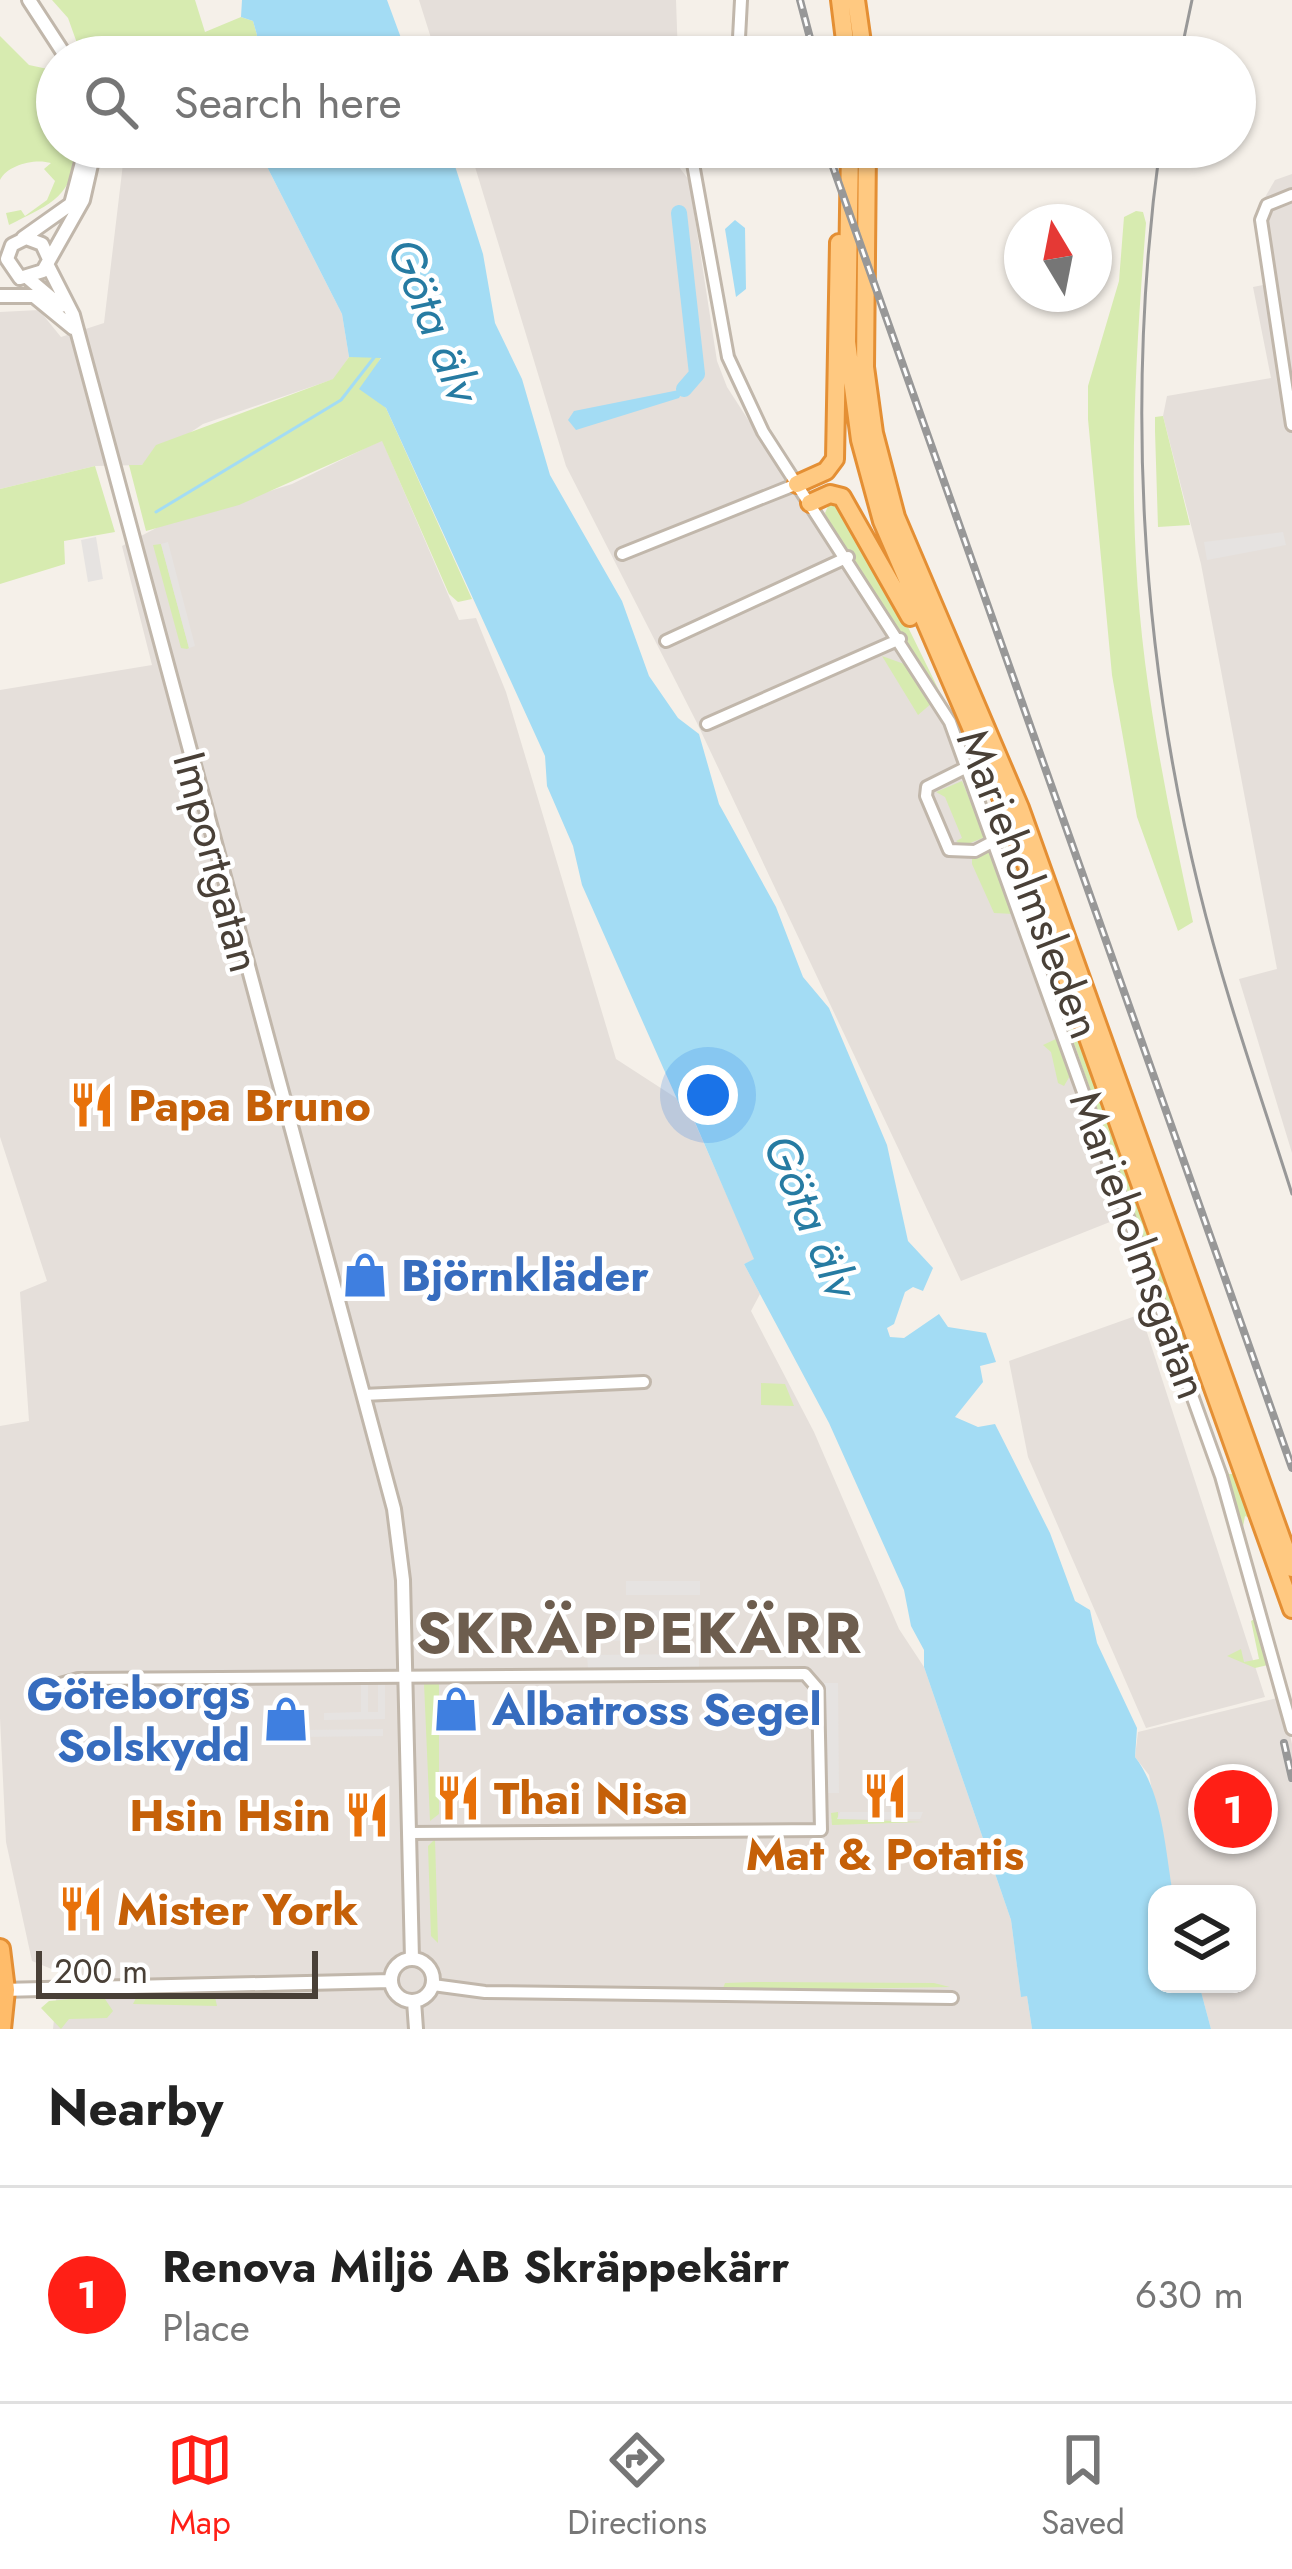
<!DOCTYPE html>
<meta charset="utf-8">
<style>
:root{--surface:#fff;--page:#f2f2f2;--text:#222;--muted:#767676;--line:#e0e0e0;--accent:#ff1f16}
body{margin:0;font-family:Jost,sans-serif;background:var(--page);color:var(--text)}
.controls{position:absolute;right:36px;bottom:36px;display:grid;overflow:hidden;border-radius:24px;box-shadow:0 3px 9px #0004}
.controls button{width:108px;height:108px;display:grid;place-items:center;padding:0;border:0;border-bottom:3px solid var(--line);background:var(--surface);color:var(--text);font:60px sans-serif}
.compass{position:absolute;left:1004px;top:204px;width:108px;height:108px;border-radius:50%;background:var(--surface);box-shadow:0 3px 9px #0004;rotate:350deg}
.scale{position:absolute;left:36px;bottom:30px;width:282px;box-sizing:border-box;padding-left:12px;border:6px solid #494037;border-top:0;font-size:33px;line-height:42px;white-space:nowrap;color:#494037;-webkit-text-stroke:9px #fff;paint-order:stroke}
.you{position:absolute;left:708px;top:1095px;width:42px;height:42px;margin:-30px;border:9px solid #fff;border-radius:50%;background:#1a73e8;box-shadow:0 0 0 18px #1a73e833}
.badge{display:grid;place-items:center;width:78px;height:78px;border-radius:50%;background:var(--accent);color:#fff;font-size:39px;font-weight:700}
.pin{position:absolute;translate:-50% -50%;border:6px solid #fff;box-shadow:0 3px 12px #0006}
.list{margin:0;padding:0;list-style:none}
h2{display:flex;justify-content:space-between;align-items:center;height:156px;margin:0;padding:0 48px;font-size:51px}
h2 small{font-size:39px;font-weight:400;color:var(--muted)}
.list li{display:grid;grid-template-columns:78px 1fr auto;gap:36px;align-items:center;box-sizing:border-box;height:216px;padding:0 48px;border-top:3px solid var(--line)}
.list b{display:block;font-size:45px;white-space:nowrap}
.list p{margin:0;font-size:39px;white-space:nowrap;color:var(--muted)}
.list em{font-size:39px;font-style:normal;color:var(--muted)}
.icon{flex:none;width:66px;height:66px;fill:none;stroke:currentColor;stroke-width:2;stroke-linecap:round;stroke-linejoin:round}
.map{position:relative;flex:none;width:1292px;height:2029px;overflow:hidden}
.search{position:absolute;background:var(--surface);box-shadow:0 3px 9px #0004;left:36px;right:36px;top:36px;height:132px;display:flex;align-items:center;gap:30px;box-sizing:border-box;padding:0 42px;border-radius:66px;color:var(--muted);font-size:45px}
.sheet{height:372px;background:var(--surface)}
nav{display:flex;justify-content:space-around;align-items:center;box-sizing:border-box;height:168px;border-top:3px solid var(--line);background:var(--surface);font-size:33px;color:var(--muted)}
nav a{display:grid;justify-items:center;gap:6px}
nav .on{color:var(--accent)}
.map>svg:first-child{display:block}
.industrial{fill:#e5dfda}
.green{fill:#d7ebb0}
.parking{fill:#e6e3e1}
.water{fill:#a3dcf4}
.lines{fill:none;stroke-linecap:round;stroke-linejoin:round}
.stream{stroke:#a3dcf4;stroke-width:3}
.river{stroke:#a3dcf4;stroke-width:16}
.minor-casing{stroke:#c1b7ab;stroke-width:16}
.tertiary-casing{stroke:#c1b7ab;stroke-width:18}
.trunk-casing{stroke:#e48f34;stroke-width:22}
.motorway-casing{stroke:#e48f34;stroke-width:24}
.minor{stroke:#fff;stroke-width:10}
.tertiary{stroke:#fff;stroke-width:12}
.trunk{stroke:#ffc981;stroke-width:16}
.motorway{stroke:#ffbc6a;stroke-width:18}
.tram{stroke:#989898;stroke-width:3}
.rail-casing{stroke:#989898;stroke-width:8}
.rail{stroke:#fff;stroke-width:3;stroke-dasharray:9;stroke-linecap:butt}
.labels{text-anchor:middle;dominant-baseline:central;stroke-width:9;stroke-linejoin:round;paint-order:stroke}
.street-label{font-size:45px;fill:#494037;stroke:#fff}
.food-label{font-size:45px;font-weight:bold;fill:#c56008;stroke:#fff;text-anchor:start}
.shop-label{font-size:45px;font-weight:bold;fill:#366cbe;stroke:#fff;text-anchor:start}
.water-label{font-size:48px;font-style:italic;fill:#267ba2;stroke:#fff}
.district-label{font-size:57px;font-weight:bold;letter-spacing:3px;fill:#6d5d4e;stroke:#fff}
</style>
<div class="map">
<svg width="1292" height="2029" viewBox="0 0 1292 2029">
<rect width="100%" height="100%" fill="#f5f0e9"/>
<path class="industrial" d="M419,0H676L678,57H437Z
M125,147H257L342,314L349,357L334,379L203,424L142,465L95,466L0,489V312L39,310L61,337L104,323Z
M469,147H682L679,167L689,180L717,361L727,387L949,731L1120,1218L961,1281L697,723L566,466Z
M1292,174V1153L1239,979L1277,969L1201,564L1163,416L1167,396L1271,378L1253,287L1263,285L1254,216L1275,180Z
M382,440L459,620L476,618L506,692L616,1059L687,1105L755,1259L744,1264L760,1294L751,1311L814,1432L899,1629L924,1667L1011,1920L1021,1996H1027L1032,2029H53L59,1972L32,1961L6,1842L0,1718V1426L29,1421L20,1292L47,1281L0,1137V690L152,665L122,546L160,526L292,484Z
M1141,1314L1265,1697L1146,1728L1028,1457L1009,1361Z
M1281,1697L1292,1744V2029H1211L1199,1984H1247V1894H1173L1149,1775L1135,1757L1138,1732Z"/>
<path class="green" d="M52,0H195L205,32L241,17L253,21L257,35L247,57H82L68,18Z
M0,36L29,65L57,71V147H73C78,197 45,206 9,225L6,213L21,210L25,216L47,200L55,181L44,169L51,163C35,158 7,165 0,180Z
M1136,211L1143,212L1146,223C1137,335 1130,449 1136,561C1142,682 1167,803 1193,922L1178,931L1137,817L1112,675L1088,419V386L1119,281L1124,217Z
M369,354L381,357L375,369L376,399L386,408L472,599L458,602L449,594L382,441L239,505L146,531L129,465H142L156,445L333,379L349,357Z
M1163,416L1190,525L1158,527L1155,431V417Z
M95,466L115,532L64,541L65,564L0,584V489Z
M829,504L837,507L906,623L976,766L941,694L830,524L825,513Z
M161,544L189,648L187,649L181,648L153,545Z
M882,656L907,665L932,703L918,715Z
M962,781L985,837L963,846L956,841L962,838L945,797L936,792Z
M993,813L1063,987L1254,1520L1245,1516L1243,1527L1216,1446L1229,1474H1234L1180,1331L1179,1342Z
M986,852L993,854L1014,914L994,913L972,864V858Z
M1058,1038L1071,1074L1064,1086L1058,1083L1051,1052L1043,1045Z
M761,1383L785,1384L794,1406L761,1405Z
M1256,1618L1268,1665L1255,1668L1227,1656L1241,1649L1244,1662L1259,1659L1251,1621Z
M424,1683H439V1814L430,1821Z
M838,1812V1819L923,1822L832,1825L831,1813Z
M435,1839L438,1943L431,1936L428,1846Z
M755,1982L934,1983L950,1987L722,1991L725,1983Z
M207,1994L215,1997L217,2006L133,2004L137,1996Z
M103,1996L113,2011L107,2018L69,2019L61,2029L41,2008L49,2001Z"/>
<path class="parking" d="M1283,532L1286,545L1207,560L1204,542Z
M96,537L103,579L88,582L81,540Z
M168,542L195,646L189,648L161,544Z
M626,1581H700V1595H626Z
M684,1610L685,1640L593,1641V1611Z
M699,1654V1668L588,1669L587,1655Z
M824,1683H838L839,1793H825Z
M361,1684H368V1712H378V1684H385V1719L324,1720V1713L361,1712Z
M383,1729V1736L297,1737V1730Z
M840,1812H923L920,1819H837Z"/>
<path class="water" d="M242,0H387L408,57H247L257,35L253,21L241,17Z
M257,147H449L483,254L495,323L522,379L550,475L622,601L649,676L678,718L699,734L719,804L776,907L803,977L829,1008L887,1145L908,1241L933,1268L923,1291L913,1287L905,1292L894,1324L887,1328L890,1337L904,1338L939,1314L948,1327L986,1333L996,1362L980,1366L983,1382L955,1417L978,1427L995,1424L1050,1533L1075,1601L1090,1610L1097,1643L1137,1728L1135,1757C1163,1793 1165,1850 1173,1894H1157V1984H1199L1211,2029H1032L1027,1996L1021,1997L1011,1920L924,1667V1650L911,1626L904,1590L829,1423L744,1264L754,1259L688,1106L681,1108L582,885L573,846L547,786L545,756L386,408L359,389L381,358L349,357L342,314Z
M735,220L745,228L746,289L736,297L725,229Z
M684,389L679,398L576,430L568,420L574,411Z"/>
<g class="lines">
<path class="stream" d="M156,512L341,400L376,355"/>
<path class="river" d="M679,213L697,374L684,389"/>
<g class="minor-casing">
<path id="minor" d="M738,57L741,0
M690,147L728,357L763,432L950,722L1221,1476L1292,1729
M1292,195L1267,205L1261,220L1292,425
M622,554L797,484
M666,641L848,557
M707,724L900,639
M967,767L927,787L926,796L949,850L975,851L994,841
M363,1395L644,1382
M53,1686L78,1679L805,1674L818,1689L821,1830L410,1833
M433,1985L485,1992L952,1998"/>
</g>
<g class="tertiary-casing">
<path id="tertiary" d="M29,0L66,57
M23,238L71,204L86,147
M48,257L42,244L26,238L12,245L7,259L20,278L43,271L83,200L95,147
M47,264L73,315L394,1509L403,1580L412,1959
M29,279L61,306
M0,296H34L73,328
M391 1980a21 21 0 1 1 42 0a21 21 0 1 1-42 0Z
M1,1990L391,1981
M414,2001L416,2029"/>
</g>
<g class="trunk-casing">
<path id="trunk" d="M840,0L847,57
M856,0L864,57
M850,147L847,342L860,440L882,521L1007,811L1292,1609
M867,147L865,367L874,433L896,517L1020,808L1292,1568
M797,484L826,471L835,459L839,243
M810,503L830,494L842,497L910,617"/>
</g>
<g class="motorway-casing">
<path id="motorway" d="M0,1949L5,1990L1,2029"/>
</g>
<use href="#minor" class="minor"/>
<use href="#tertiary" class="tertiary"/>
<use href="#trunk" class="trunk"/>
<use href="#motorway" class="motorway"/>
<path class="tram" d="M1180,57L1192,0
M1160,147C1126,394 1140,647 1199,889C1224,992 1260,1093 1292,1194"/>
<g class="rail-casing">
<path id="rail" d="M800,0L815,57
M826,147L1292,1468
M1284,1743L1292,1778"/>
</g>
<use href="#rail" class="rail"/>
</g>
<defs>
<g id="restaurant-bare" transform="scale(3.6)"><path d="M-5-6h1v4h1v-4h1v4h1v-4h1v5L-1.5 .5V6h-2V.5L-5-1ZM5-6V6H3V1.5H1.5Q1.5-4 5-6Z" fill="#e8710a" stroke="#fff" stroke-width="2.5" paint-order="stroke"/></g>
<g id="shop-bare" transform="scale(3.6)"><path d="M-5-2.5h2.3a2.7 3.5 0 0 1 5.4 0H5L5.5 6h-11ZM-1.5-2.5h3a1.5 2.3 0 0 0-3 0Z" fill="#3f7fe0" stroke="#fff" stroke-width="2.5" paint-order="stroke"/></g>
</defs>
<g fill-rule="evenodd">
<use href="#restaurant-bare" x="92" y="1105"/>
<use href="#shop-bare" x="365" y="1275"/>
<use href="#shop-bare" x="456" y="1709"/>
<use href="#shop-bare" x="286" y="1719"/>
<use href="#restaurant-bare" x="885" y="1796"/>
<use href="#restaurant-bare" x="458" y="1798"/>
<use href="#restaurant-bare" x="367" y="1815"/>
<use href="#restaurant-bare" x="81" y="1909"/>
</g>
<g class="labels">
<g class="street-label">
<text transform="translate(217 862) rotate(75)">Importgatan</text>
<text transform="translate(1029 884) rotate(69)">Marieholmsleden</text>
<text transform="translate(1139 1245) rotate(70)">Marieholmsgatan</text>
</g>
<g class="food-label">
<text x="128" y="1105">Papa Bruno</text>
<text x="494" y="1798">Thai Nisa</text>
<text x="331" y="1815" text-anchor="end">Hsin Hsin</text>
<text x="885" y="1854" text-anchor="middle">Mat &amp; Potatis</text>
<text x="117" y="1909">Mister York</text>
</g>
<g class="shop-label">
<text x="401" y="1275">Björnkläder</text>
<text x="250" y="1693" text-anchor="end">Göteborgs<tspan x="250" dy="52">Solskydd</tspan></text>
<text x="492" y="1709">Albatross Segel</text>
</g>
<g class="water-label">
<text transform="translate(434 320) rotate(68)">Göta älv</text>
<text transform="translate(811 1216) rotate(67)">Göta älv</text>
</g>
<g class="district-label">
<text x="640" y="1633">SKRÄPPEKÄRR</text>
</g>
</g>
</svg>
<div class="controls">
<button><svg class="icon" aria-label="layers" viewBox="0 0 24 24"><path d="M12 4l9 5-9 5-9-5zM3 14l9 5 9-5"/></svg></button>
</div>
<svg class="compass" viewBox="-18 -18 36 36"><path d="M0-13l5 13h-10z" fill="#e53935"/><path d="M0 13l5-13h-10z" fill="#767676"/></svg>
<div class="scale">200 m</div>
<div class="you"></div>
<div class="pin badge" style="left:1233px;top:1809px">1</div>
<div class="search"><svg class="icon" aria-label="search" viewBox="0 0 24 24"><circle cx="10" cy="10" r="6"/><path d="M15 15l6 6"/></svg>Search here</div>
</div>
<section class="sheet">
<h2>Nearby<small></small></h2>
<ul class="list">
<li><span class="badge">1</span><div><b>Renova Miljö AB Skräppekärr</b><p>Place</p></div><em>630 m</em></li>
</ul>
</section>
<nav>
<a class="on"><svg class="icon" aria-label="map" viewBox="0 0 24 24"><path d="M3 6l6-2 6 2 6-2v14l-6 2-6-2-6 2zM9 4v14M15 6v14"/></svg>Map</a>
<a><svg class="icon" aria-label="directions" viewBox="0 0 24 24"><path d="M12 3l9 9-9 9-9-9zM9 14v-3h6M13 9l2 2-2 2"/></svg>Directions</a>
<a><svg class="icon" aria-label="saved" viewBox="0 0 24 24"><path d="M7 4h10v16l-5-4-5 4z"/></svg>Saved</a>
</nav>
